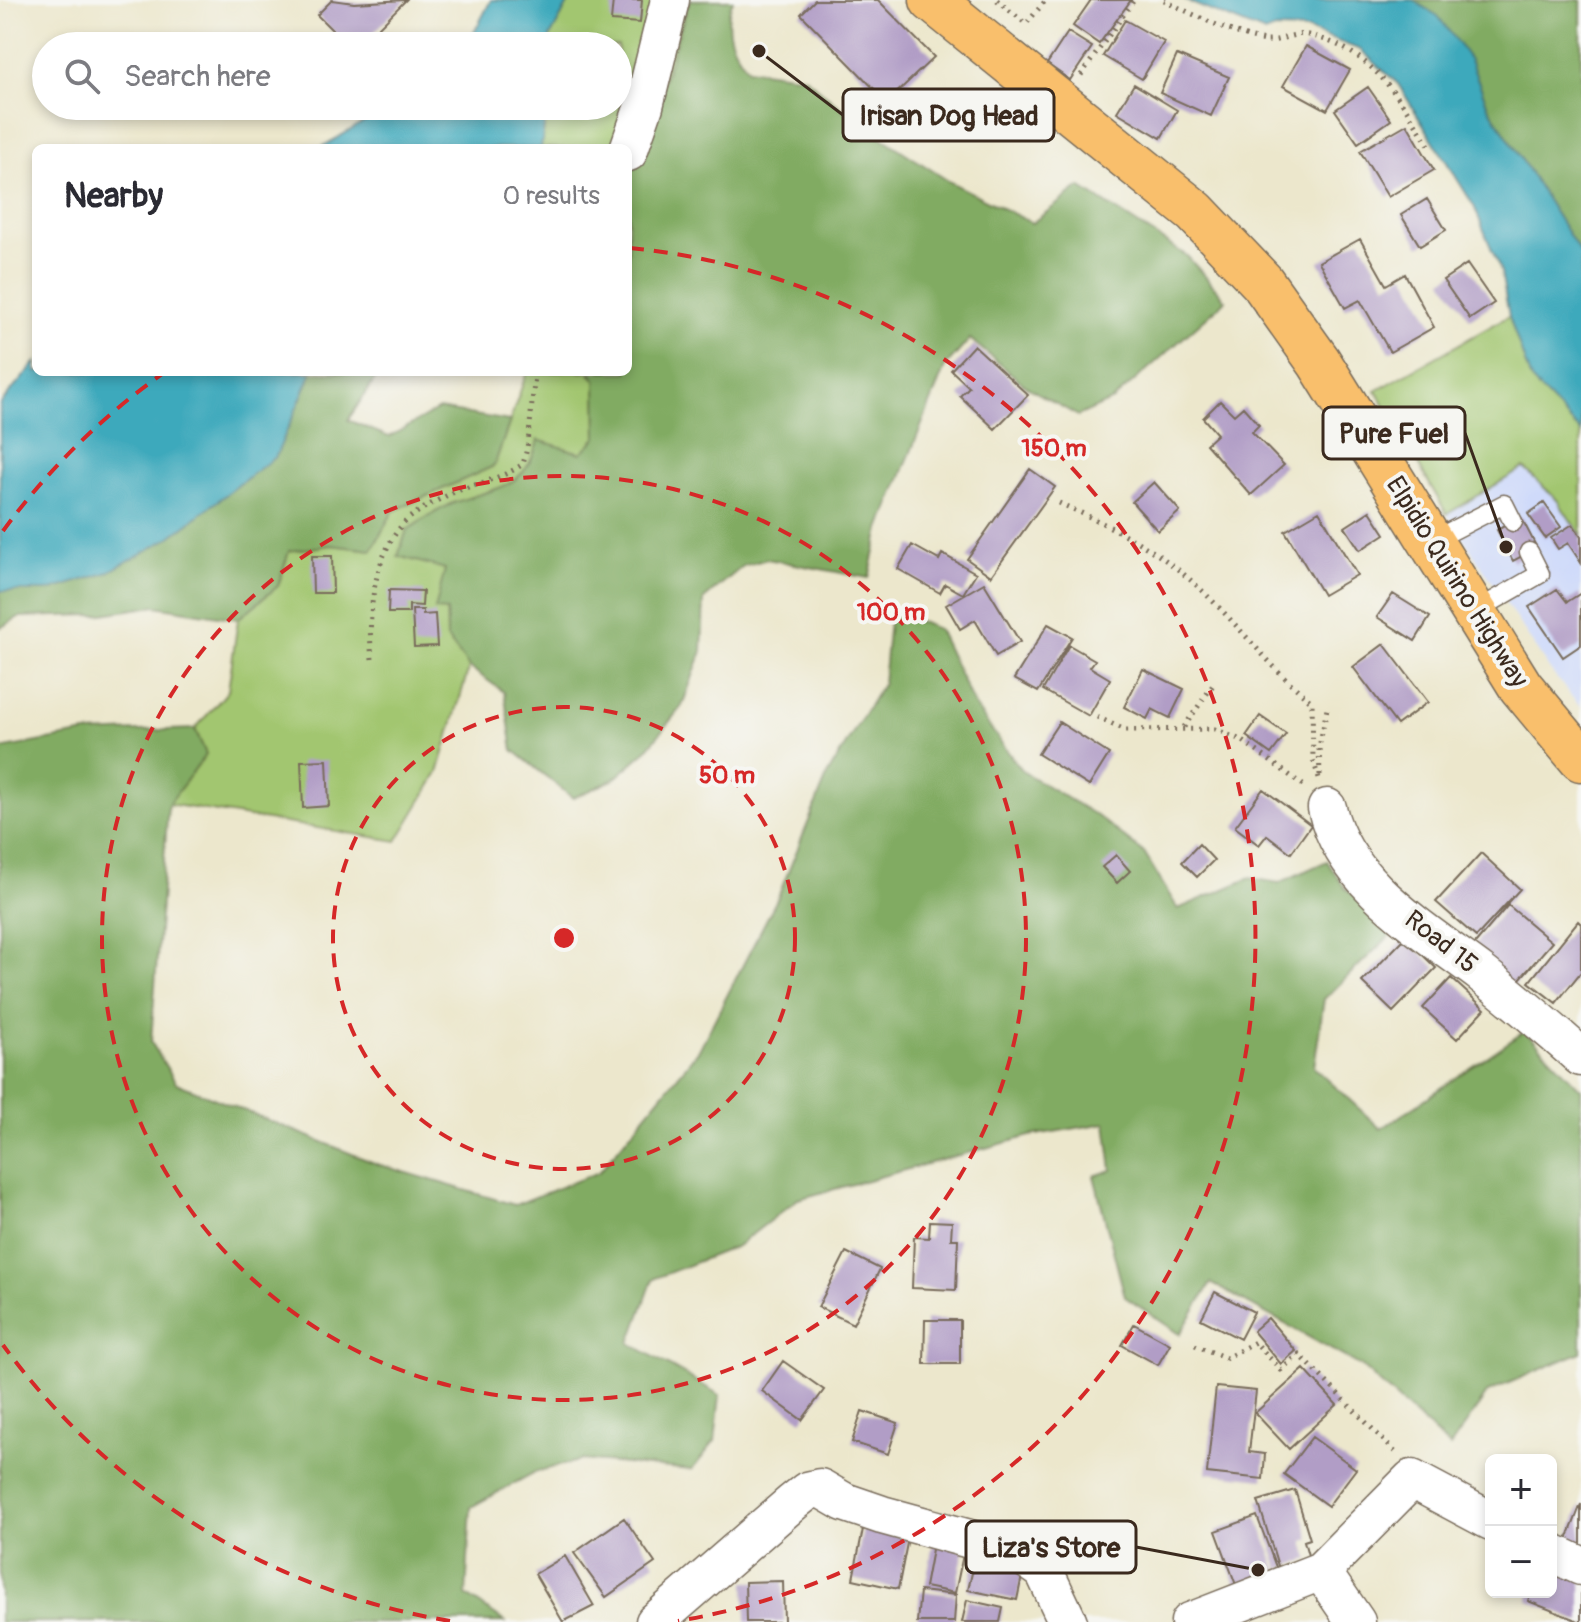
<!DOCTYPE html>
<meta charset="utf-8">
<style>
:root{--surface:#fff;--page:#f7f7f7;--text:#2b2b33;--muted:#7c7c81;--line:#e1e1e2}
body{margin:0;font-family:Pangolin,sans-serif;background:var(--page);color:var(--text)}
.controls{position:absolute;right:24px;bottom:24px;display:grid;overflow:hidden;border-radius:12px;box-shadow:0 4px 12px #0003}
.controls button{width:72px;height:72px;display:grid;place-items:center;padding:0;border:0;border-bottom:2px solid var(--line);background:var(--surface);color:var(--text);font:40px sans-serif}
.list{margin:0;padding:0;list-style:none}
h2{display:flex;justify-content:space-between;align-items:center;height:104px;margin:0;padding:0 32px;font-size:34px}
h2 small{font-size:26px;font-weight:400;color:var(--muted)}
.icon{flex:none;width:44px;height:44px;fill:none;stroke:currentColor;stroke-width:2;stroke-linecap:round;stroke-linejoin:round}
.map{position:relative;flex:none;width:1581px;height:1622px;overflow:hidden}
.search{position:absolute;background:var(--surface);box-shadow:0 4px 12px #0003;left:32px;top:32px;width:600px;height:88px;display:flex;align-items:center;gap:20px;box-sizing:border-box;padding:0 28px;border-radius:44px;color:var(--muted);font-size:30px}
.panel{position:absolute;background:var(--surface);box-shadow:0 4px 12px #0003;left:32px;top:144px;width:600px;height:232px;border-radius:12px}
.map>svg:first-child{display:block}
.built{fill:#cfdafa}
.green{fill:#a2c670;stroke:#6e7847;stroke-width:2}
.forest{fill:#81ab62;stroke:#5e6a40;stroke-width:2}
.water{fill:#3da9bc;stroke:#3c6a6d;stroke-width:2}
.building{fill:#b19dc6}
.lines{fill:none;stroke-linecap:round;stroke-linejoin:round}
.lane-casing{stroke:#796c5b;stroke-width:21}
.street-casing{stroke:#796c5b;stroke-width:41}
.highway-casing{stroke:#796c5b;stroke-width:47}
.path{stroke:#796c5b;stroke-width:5;stroke-dasharray:2 6;stroke-linecap:butt}
.lane{stroke:#fff;stroke-width:18}
.street{stroke:#fff;stroke-width:38}
.highway{stroke:#f9bf6c;stroke-width:44}
.ring{fill:none;stroke:#d62828;stroke-width:4;stroke-dasharray:14 10}
.labels{text-anchor:middle;dominant-baseline:central;stroke-width:8;stroke-linejoin:round;paint-order:stroke}
.street-label{font-size:26px;fill:#3b2a1e;stroke:#f6f6f2}
.centre{fill:#d62828;stroke:#f6f6f2;stroke-width:4}
.ring-label{font-size:24px;text-anchor:middle;font-weight:bold;fill:#d62828;stroke:#f6f6f2;stroke-width:8;stroke-linejoin:round;paint-order:stroke}
.leader{fill:none;stroke:#3b2a1e;stroke-width:3}
.callout-dot{fill:#3b2a1e;stroke:#f6f6f2;stroke-width:3}
.callout{fill:#f6f6f2;stroke:#3b2a1e;stroke-width:3}
.callout-label{font-size:28px;text-anchor:middle;font-weight:bold;fill:#3b2a1e}
</style>
<div class="map">
<svg width="1581" height="1622" viewBox="0 0 1581 1622">
<rect width="100%" height="100%" fill="#f6f6f2"/>
<filter id="ink" filterUnits="userSpaceOnUse"><feTurbulence type="fractalNoise" baseFrequency=".0125" numOctaves="2"/><feDisplacementMap in="SourceGraphic" scale="16" xChannelSelector="R" yChannelSelector="G"/><feConvolveMatrix kernelMatrix="1 2 1 2 8 2 1 2 1" color-interpolation-filters="sRGB"/></filter>
<filter id="wash" filterUnits="userSpaceOnUse"><feTurbulence type="fractalNoise" baseFrequency=".006" numOctaves="4" result="noise"/><feDisplacementMap in="SourceGraphic" scale="32" xChannelSelector="R" yChannelSelector="G"/><feGaussianBlur stdDeviation="1.8" result="paint"/><feColorMatrix in="noise" values="0 0 0 0 0 0 0 0 0 0 0 0 0 0 0 0 0 1.4 0 .05"/><feComposite in="paint" operator="in"/></filter>
<g filter="url(#wash)">
<rect width="100%" height="100%" fill="#ece7cc"/>
<path class="built" d="M1524,467L1557,500L1581,536V708L1550,670L1447,514Z"/>
<path class="green" d="M570,0H690L644,139L628,175V148H541L547,106H618V46H549L550,37Z
M1509,316L1531,380L1581,432V536L1557,500L1524,468L1447,514L1376,391Z
M527,372H589L596,380L597,437L582,453L532,465L508,485L450,504L445,569L447,638L469,667L438,773L397,841L168,804L206,754L195,729L228,691L238,619L278,586L289,551L331,545L372,550L393,511L494,466Z"/>
<path class="forest" d="M690,0H733C722,27 731,48 748,69L805,77L855,120L950,182L1032,223L1080,187L1187,256L1226,300L1113,400L1078,416L1027,387L970,339L945,367L880,529L869,578L767,559L743,566L704,599L702,651L682,706L645,752L613,780L573,798L513,750L504,692L469,667L447,638V611L435,610L445,569L398,556L407,530C422,521 436,510 452,504C494,486 525,493 538,440L581,453L597,437L596,380L589,372H628V175L644,139Z
M1412,0H1581V254L1488,106L1470,60Z
M312,372H380L348,420L389,437L439,409L510,421L494,466L393,511L372,550L331,545L289,551L278,586L238,619L155,606L96,615L19,617L0,628V591H48L106,573L169,538L276,456Z
M890,610L938,629L975,707L1022,771L1097,816L1144,853L1178,909L1250,878L1279,883L1327,861L1345,888L1397,929L1324,999L1314,1067L1381,1129L1525,1031L1581,1089V1352L1488,1392L1450,1447L1361,1366L1211,1283L1180,1334L1125,1297L1094,1176L1112,1170L1106,1123L1030,1136L798,1199L737,1246L653,1279L630,1343L720,1395L715,1441L692,1470L582,1460L535,1472L471,1507L466,1595L505,1622H0V749L86,733L195,729L206,754L168,805L151,1042L176,1083L377,1164L515,1205L599,1172L699,1050L778,897L828,774L883,683Z"/>
<path class="water" d="M491,0H570L550,37L549,46H467Z
M1184,0H1412L1438,16L1470,60L1488,106L1581,254V432L1531,380L1509,316L1501,272L1474,206L1398,84L1361,50L1308,30L1275,29L1265,33Z
M391,106H547L541,148H320Z
M36,362V372H312L276,456L169,538L106,573L48,591H0V404Z"/>
<g id="blocks">
<path class="building" d="M332,0L354,3L406,0L360,46H348L317,15Z
M613,0H642L640,23L611,21Z
M815,0H878L934,57L887,102L801,14Z
M1091,0H1131L1099,44L1073,26Z
M1125,20L1164,42L1142,79L1103,56Z
M1068,32L1092,47L1070,80L1047,64Z
M1306,46L1350,70L1327,110L1283,86Z
M1177,55L1229,77L1211,116L1160,93Z
M1134,84L1177,110L1161,138L1117,112Z
M1368,87L1391,120L1358,143L1335,110Z
M1407,124L1434,170L1388,197L1360,151Z
M1427,199L1446,230L1420,246L1401,215Z
M1360,239L1386,285L1405,274L1434,327L1390,352L1360,300L1345,308L1319,262Z
M1467,264L1494,303L1470,319L1443,280Z
M974,345L1028,395L995,429L960,396L969,387L951,370Z
M1220,401L1234,415L1243,407L1259,425L1252,432L1284,465L1251,495L1206,444L1217,434L1203,418Z
M1030,469L1055,487L991,576L967,559Z
M1154,482L1180,511L1158,531L1132,502Z
M1544,503L1561,527L1545,538L1528,514Z
M1319,511L1357,575L1323,595L1285,531Z
M1370,511L1385,534L1360,550L1345,527Z
M1521,517L1537,548L1513,561L1497,530Z
M1573,524L1581,536V563L1568,543L1558,549L1551,538Z
M912,545L939,560L942,554L976,573L963,594L945,584L940,593L898,569Z
M312,556H332L333,593H313Z
M984,583L1020,642L996,656L975,620L960,629L946,605Z
M1557,589L1567,602L1581,593V645L1563,657L1529,607Z
M389,590L423,591L422,606L409,605V613H388Z
M1393,594L1430,617L1415,641L1377,617Z
M412,610H423V615L435,614L437,646L414,647Z
M1048,624L1072,637L1038,692L1014,679Z
M1384,644L1428,702L1397,725L1353,667Z
M1069,645L1095,660L1090,667L1110,679L1089,716L1043,690Z
M1143,669L1184,689L1170,718L1152,709L1147,719L1124,707Z
M1260,716L1286,734L1271,754L1246,736Z
M1059,722L1109,754L1089,786L1038,754Z
M327,760L329,806L303,808L301,761Z
M1263,789L1311,825L1291,853L1267,835L1259,845L1235,827Z
M1199,844L1214,860L1197,877L1182,862Z
M1481,853L1520,889L1476,937L1436,902Z
M1116,855L1130,871L1117,883L1102,867Z
M1508,905L1552,942L1513,987L1470,950Z
M1578,921L1581,924V972L1556,1003L1529,982Z
M1405,938L1436,968L1393,1012L1362,982Z
M1451,978L1485,1009L1457,1039L1423,1008Z
M930,1221L952,1222L951,1239H958L956,1290L912,1288L914,1237L929,1238Z
M846,1252L880,1269L853,1324L818,1307Z
M1215,1292L1254,1312L1240,1339L1201,1319Z
M1268,1318L1296,1351L1281,1364L1253,1331Z
M925,1320H960V1364H924Z
M1134,1324L1170,1344L1158,1365L1122,1345Z
M783,1361L824,1390L802,1420L762,1391Z
M1304,1369L1337,1405L1289,1449L1255,1413Z
M1216,1387L1256,1391L1249,1452L1265,1454L1263,1479L1207,1473Z
M862,1411L898,1423L888,1454L852,1442Z
M1312,1437L1356,1469L1328,1506L1284,1474Z
M1295,1490L1310,1539L1304,1541L1309,1559L1279,1569L1258,1501Z
M1581,1504V1551L1565,1545Z
M1257,1516L1277,1570L1236,1585L1216,1531Z
M624,1518L655,1563L606,1597L574,1553Z
M863,1529L908,1538L898,1589L853,1579Z
M933,1544L964,1550L955,1593L925,1587Z
M565,1556L594,1606L563,1622L535,1574Z
M976,1556L1024,1566L1017,1600L968,1590Z
M1551,1561L1581,1573V1622L1528,1601L1531,1592H1551Z
M783,1581L784,1622H746L745,1582Z
M920,1591L956,1595L954,1622H917Z
M967,1600L1003,1608L1000,1622H962Z"/>
</g>
</g>
<g filter="url(#ink)">
<use href="#blocks" fill-opacity="0" stroke="#796c5b" stroke-width="2"/>
<g class="lines">
<g class="lane-casing">
<path id="lane" d="M1430,542L1504,504L1513,522
M1474,612L1540,574L1529,552"/>
</g>
<g class="street-casing">
<path id="street" d="M628,152L644,106L670,0
M1327,808C1343,883 1425,931 1482,974C1516,1001 1549,1028 1581,1057
M1551,1552L1581,1566
M1321,1571L1356,1622
M655,1622L792,1503L807,1491L820,1488L844,1502L882,1515L1017,1552L1044,1571L1068,1622
M1190,1622L1321,1571L1412,1479L1491,1521"/>
</g>
<g class="highway-casing">
<path id="highway" d="M932,0L1195,212L1262,282L1319,362L1521,687L1581,759"/>
</g>
<path class="path" d="M997,0L1026,24L1046,0
M1164,0C1187,12 1241,38 1266,41C1280,42 1293,32 1308,35C1371,49 1399,96 1430,147
M1081,75L1134,0
M1059,503C1100,521 1146,543 1181,572C1229,611 1264,663 1312,702L1313,760L1319,778
M372,659C367,616 373,558 403,524C413,513 436,501 450,494C475,483 500,480 523,464C532,434 530,403 536,372
M1097,717L1125,730L1215,729L1243,741L1303,785
M1184,727L1215,682
M1320,775L1319,747L1327,709
M1195,1345L1226,1358L1255,1342L1281,1370L1299,1354L1396,1453"/>
<use href="#lane" class="lane"/>
<use href="#street" class="street"/>
<use href="#highway" class="highway"/>
</g>
</g>
<g class="ring">
<circle cx="564" cy="938" r="231"/>
<circle cx="564" cy="938" r="462"/>
<path d="M450 1621A693 693 0 0 1 3 1345M3 531A693 693 0 0 1 162 374M630 248A693 693 0 0 1 678 1621"/>
</g>
<g class="labels">
<g class="street-label">
<text transform="translate(1457 582) rotate(58)">Elpidio Quirino Highway</text>
<text transform="translate(1441 942) rotate(38)">Road 15</text>
</g>
</g>
<circle cx="564" cy="938" r="12" class="centre"/>
<g class="ring-label">
<text x="1054" y="456">150 m</text>
<text x="891" y="620">100 m</text>
<text x="727" y="783">50 m</text>
</g>
<path class="leader" d="M759 51L843 115M1506 547L1465 433M1258 1570L1136 1547"/>
<g class="callout-dot">
<circle cx="759" cy="51" r="8"/>
<circle cx="1506" cy="547" r="8"/>
<circle cx="1258" cy="1570" r="8"/>
</g>
<g class="callout">
<rect x="843" y="89" width="211" height="52" rx="8"/>
<rect x="1323" y="407" width="142" height="52" rx="8"/>
<rect x="966" y="1521" width="170" height="52" rx="8"/>
</g>
<g class="callout-label">
<text x="949" y="125">Irisan Dog Head</text>
<text x="1394" y="443">Pure Fuel</text>
<text x="1051" y="1557">Liza's Store</text>
</g>
</svg>
<div class="controls">
<button>+</button>
<button>−</button>
</div>
<div class="search"><svg class="icon" aria-label="search" viewBox="0 0 24 24"><circle cx="10" cy="10" r="6"/><path d="M15 15l6 6"/></svg>Search here</div>
<section class="panel">
<h2>Nearby<small>0 results</small></h2>
<ul class="list">
</ul>
</section>
</div>
